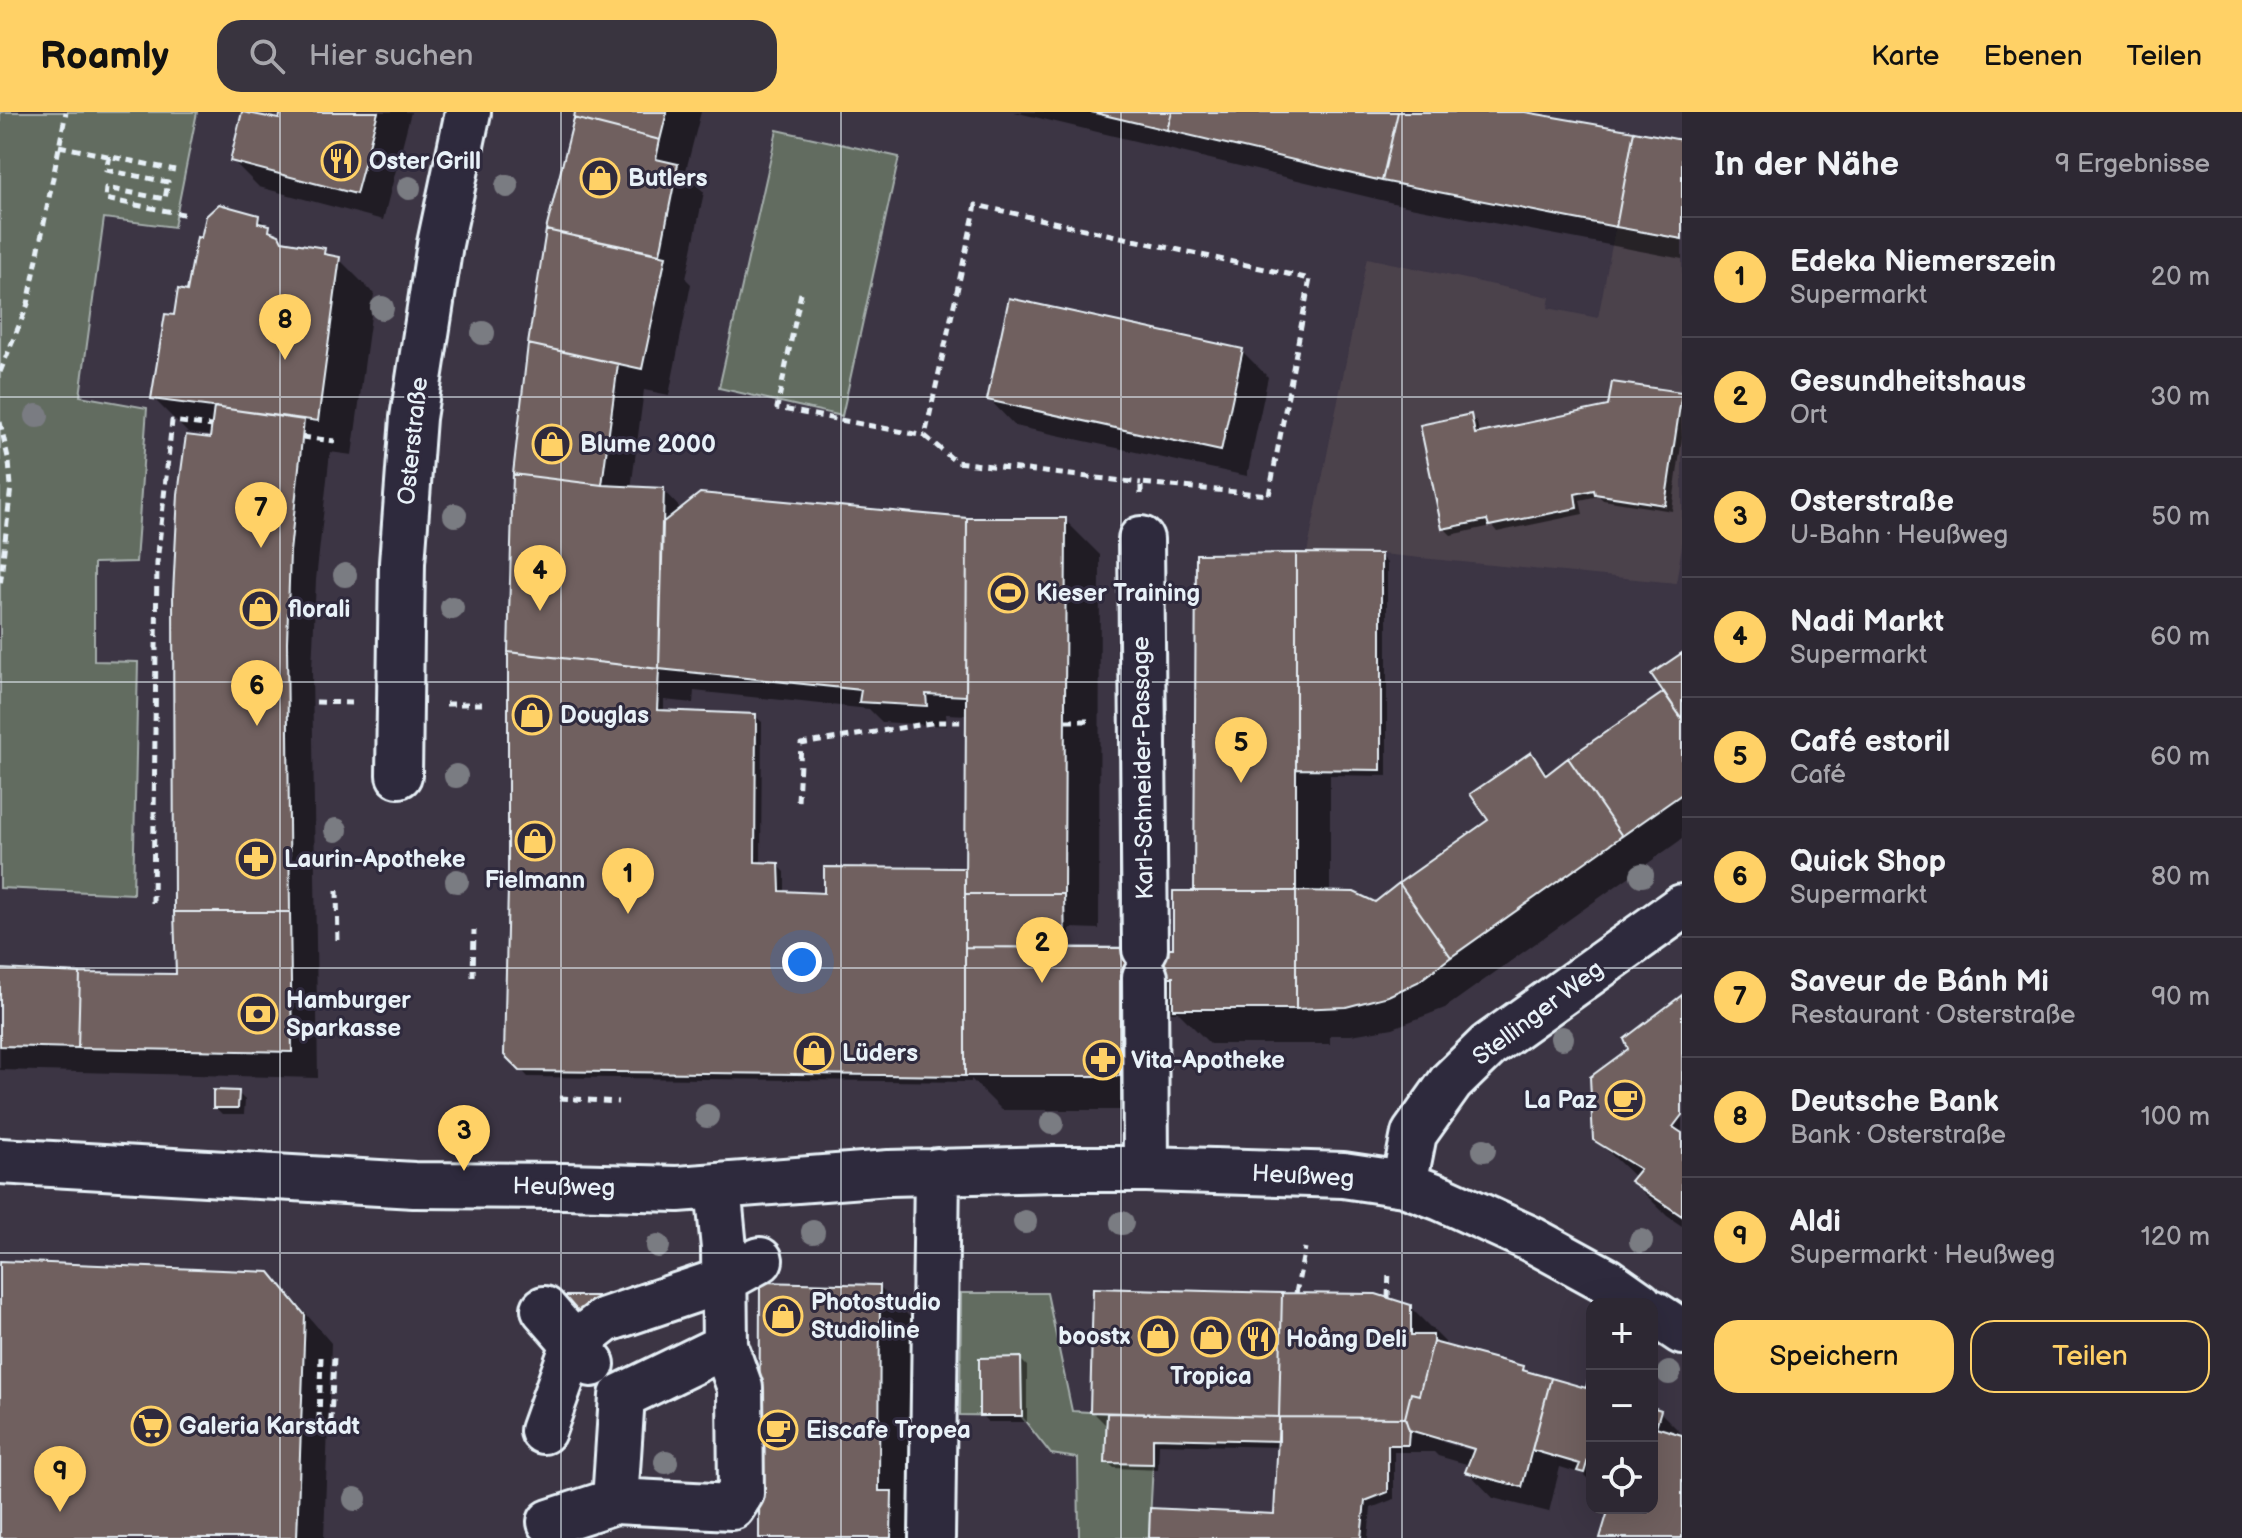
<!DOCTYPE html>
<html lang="de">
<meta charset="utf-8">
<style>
:root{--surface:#2d2833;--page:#39343f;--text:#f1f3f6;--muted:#a7a6ac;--line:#48444e;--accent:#ffd166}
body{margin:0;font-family:"Balsamiq Sans",sans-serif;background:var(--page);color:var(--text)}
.controls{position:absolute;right:24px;bottom:24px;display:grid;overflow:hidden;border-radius:16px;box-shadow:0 8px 32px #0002}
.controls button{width:72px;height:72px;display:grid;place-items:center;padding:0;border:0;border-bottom:2px solid var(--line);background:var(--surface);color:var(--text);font:40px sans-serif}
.you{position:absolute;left:802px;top:850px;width:28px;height:28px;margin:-20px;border:6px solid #fff;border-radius:50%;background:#1a73e8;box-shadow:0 0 0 12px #1a73e833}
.badge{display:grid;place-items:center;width:52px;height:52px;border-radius:50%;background:var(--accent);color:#111;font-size:26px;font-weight:700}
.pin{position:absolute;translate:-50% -66px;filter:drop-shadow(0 2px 4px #0008)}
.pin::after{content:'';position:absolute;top:42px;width:28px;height:24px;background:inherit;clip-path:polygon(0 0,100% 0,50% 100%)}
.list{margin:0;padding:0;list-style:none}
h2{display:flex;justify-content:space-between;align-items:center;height:104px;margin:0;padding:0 32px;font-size:34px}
h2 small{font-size:26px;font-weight:400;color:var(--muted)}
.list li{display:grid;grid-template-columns:52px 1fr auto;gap:24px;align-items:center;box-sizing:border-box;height:120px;padding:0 32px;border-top:2px solid var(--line)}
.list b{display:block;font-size:30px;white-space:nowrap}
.list p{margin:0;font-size:26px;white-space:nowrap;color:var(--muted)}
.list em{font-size:26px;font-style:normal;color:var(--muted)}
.actions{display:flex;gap:16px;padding:24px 32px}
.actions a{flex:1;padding:18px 0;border:2px solid var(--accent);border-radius:24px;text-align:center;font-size:28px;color:var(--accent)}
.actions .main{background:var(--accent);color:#111}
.icon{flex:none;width:44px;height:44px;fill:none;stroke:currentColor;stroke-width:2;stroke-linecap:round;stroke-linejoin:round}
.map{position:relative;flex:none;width:1682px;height:1426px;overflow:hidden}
header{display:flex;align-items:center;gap:48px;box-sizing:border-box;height:112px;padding:0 40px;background:var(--accent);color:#111}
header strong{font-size:38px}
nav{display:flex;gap:44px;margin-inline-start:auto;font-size:28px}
.search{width:560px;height:72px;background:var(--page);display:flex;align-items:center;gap:20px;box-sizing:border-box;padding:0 28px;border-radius:24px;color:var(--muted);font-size:30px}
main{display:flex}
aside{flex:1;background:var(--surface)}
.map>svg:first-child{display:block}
.built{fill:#4c424c}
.green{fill:#626c60;stroke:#a5aeac;stroke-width:2}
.shadow{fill:#0007;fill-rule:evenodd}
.building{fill:#70615e;stroke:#e8f1f8;stroke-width:2}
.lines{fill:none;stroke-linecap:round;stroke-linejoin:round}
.minor-casing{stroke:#e8f1f8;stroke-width:50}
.path{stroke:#e8f1f8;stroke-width:5;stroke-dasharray:8 6;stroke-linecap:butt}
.minor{stroke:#2f2a3d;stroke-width:44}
.tree{fill:#7a7b82}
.grid{fill:none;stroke:#e8f1f8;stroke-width:2;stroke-opacity:0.55}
.labels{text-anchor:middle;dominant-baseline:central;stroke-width:6;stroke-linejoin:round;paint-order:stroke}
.poi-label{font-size:24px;font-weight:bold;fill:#e8f1f8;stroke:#2f2a3d;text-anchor:start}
.street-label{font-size:24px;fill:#e8f1f8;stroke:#2f2a3d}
</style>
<header>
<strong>Roamly</strong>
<div class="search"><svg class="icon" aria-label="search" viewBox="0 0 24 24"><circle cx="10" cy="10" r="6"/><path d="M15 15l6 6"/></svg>Hier suchen</div>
<nav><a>Karte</a><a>Ebenen</a><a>Teilen</a></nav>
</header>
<main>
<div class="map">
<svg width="1682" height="1426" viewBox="0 0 1682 1426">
<rect width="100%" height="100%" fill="#3c3544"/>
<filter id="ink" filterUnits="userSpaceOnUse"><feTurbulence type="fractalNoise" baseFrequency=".0125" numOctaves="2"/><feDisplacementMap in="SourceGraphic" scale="16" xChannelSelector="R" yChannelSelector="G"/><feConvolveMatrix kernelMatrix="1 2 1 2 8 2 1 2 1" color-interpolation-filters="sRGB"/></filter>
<g filter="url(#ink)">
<path class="built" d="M1634,19L1682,28V434L1676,471L1381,442L1307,441L1367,146L1550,185L1548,196L1598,206Z"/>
<path class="green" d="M0,0H197L174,115L104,106L80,284L147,296L136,450L94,451V549L138,550L133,782L0,776Z
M777,18L899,45L842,304L719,276Z
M961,1181H1047L1072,1299L1107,1301L1106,1350L1153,1352L1149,1426H1079L1078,1346L1051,1342L1021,1304L960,1303Z"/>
<path class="shadow" d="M244,0L280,10L283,0H411L383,108L259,75L232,48Z
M577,0H701L685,62L704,80L686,167L691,172L669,283L644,278L631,377L663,378L682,398L967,408H1065L1100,443L1099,817L1070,816V838H1175L1196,781L1380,444L1387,451V664L1330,663V782L1375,792L1491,708L1531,643L1550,663L1667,581L1682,543V727L1445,896L1393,916L1351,923H1330V932H1210L1178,900H1154V998H1002L971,967V970L528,965L506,942L515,362L530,232L548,118ZM694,579L869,597L882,610L947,614L946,602L968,603L967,758L826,757V783L785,782V760L778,753L761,752L762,610L755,604L664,600V588L693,591Z
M1014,0H1508L1682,30V147L1410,95Z
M258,105L286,132L324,138L331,146L339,147L374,182L352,343L330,340L316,468L312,558L318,966L0,958V859L178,864L212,324L188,321L153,286L175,205L189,181Z
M1242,239L1268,265L1247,364L1015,314L989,287Z
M1681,282L1682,326L1672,399L1603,388L1599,384L1580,388L1583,402L1497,420L1492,414L1451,423L1444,416L1471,304L1477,311L1480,323Z
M1682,886V1114L1667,1104L1632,1069L1635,1065L1595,1027L1631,937Z
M238,981L245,988L244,1002H222L215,995Z
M0,1151L269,1162L296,1190L331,1231L324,1426H0Z
M880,1175L921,1216L932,1426H761Z
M1410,1195L1445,1230V1236L1522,1256L1528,1262L1587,1278L1592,1260V1371L1583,1362L1560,1355L1549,1400L1493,1386L1467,1359L1470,1353L1438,1344L1434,1340H1394V1387L1371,1396L1368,1426H1151L1276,1404L1280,1335L1159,1332L1158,1358L1114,1356L1107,1350L1108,1315L1092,1299ZM1442,1326L1484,1338L1483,1342L1442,1330Z
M1020,1247L1027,1254V1310H988L981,1303Z
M1652,1298L1660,1300L1682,1322V1426H1602L1611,1396H1652Z"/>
<path class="building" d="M242,0L279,7L281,0H378L356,82L230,49Z
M575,0H667L660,28L574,6Z
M1091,0H1172L1167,18Z
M1172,0H1398L1382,69L1167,18Z
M1398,0H1525L1634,19L1616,115L1382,69Z
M574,6L660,28L656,47L678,52L660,142L546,118Z
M1634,19L1682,28V127L1616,115Z
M219,92L259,103L258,111L270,113L269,119L279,123L282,129L325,136L324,142L340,145L318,309L151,287L165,202L174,203L178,177L187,179L197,125L201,126L206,104Z
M546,118L666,144L642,257L528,232Z
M1009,186L1243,237L1221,339L987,288Z
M528,232L618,252L602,373L513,362Z
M1612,270L1682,280L1665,393L1595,382L1594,378L1575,382L1577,396L1489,414L1487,408L1442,417L1420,313L1471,302L1475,322L1608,294Z
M214,295L304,308L290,440L287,530L290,800H174L173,482L178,382L186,323L210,326Z
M513,362L602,373L664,376L659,557L508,540Z
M700,381L967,406L966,584L926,582L927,594L859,590L861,578L659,557L662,411Z
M967,406H1066L1064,782H965Z
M1296,441L1381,442V658L1296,657Z
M1296,441V779H1194L1196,442Z
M508,540L659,557L657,598L756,602L755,750L779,751L780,779L824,781V755L965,756V964L520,959L504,943L508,775Z
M1682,541V607L1651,562Z
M1664,580L1682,607V682L1622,724L1568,646Z
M1531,640L1546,663L1568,646L1622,724L1451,845L1399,771L1488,708L1470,682Z
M1399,771L1451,845L1418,870L1388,884L1346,895L1296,897V779L1354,780L1375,790Z
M1173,779H1296V897H1173V865H1120V964H965V835L1173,836Z
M965,782H1064L1065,836L965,835Z
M174,800H290L292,940L78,936L80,861L176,862Z
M0,857L80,861L78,936L0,934Z
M1682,883V1003L1673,1015L1682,1021V1104L1630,1069L1640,1057L1593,1028L1590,965L1628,937L1624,927Z
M213,978L239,979L238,996H213Z
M0,1149L270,1160L305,1203L297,1426H0Z
M760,1170L880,1173L879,1379H892L891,1426H759Z
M1093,1176L1282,1181L1279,1305L1090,1300Z
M1282,1181L1376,1182L1411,1193V1223H1433V1230L1419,1283L1411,1281L1405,1306L1279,1305Z
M566,1184H597L596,1202H565Z
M1433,1230L1523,1254L1522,1258L1551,1266L1522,1375L1465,1360L1474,1337L1409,1318L1405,1306L1411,1281L1419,1283Z
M1021,1245L1022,1304H979V1246Z
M1591,1256L1592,1334L1584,1361L1577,1359L1580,1352L1532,1338L1551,1266L1586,1276Z
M1652,1295L1661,1298L1656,1315L1682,1323V1426H1600L1609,1396H1652Z
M1107,1301L1279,1305V1329L1153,1326V1352L1105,1351Z
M1279,1305L1405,1306L1409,1318L1408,1333H1388V1380L1365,1389L1361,1426H1149L1150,1396L1274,1402Z"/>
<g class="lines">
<g class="minor-casing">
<path id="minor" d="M1141,427L1145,837
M399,663L402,451L413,306L440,132L468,0
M1145,865L1146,1057
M0,1049L414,1073L565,1074L678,1077L889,1061L1054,1057H1146L1343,1063L1404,1072L1441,1086L1531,1127L1606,1168L1640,1192
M1404,1072L1414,1022L1451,970L1489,933L1682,795
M544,1197L592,1252
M1652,1200L1682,1220
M543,1319L574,1232L605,1208L724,1168L760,1148
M615,1389L732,1395L741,1381L740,1276L725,1234L724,1136L718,1075
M550,1410L615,1389L622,1284L725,1234
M932,1426L937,1059"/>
</g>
<path class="path" d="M59,34L175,58
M109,44L106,58L168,70L165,87L106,76L105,87L188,103
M801,181L777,296L925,324
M0,260L28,192L66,0
M0,310L9,350L11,374L0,475
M302,325L335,329
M1141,382V371L1269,383L1310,167L976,93L925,324L956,350L1141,371
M316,590L352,591
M446,592H485
M1066,609H1094
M798,689L801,632L937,610H966
M337,778L338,833
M153,791L157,451L172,309L212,314
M473,865L474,818
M560,986L618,990
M1296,1181L1305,1136
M1388,1186L1389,1158
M321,1245L319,1307L323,1322
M323,1322L331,1308L334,1246"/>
<use href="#minor" class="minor"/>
</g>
<g class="tree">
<circle cx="507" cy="74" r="12"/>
<circle cx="409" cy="76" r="12"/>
<circle cx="382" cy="196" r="12"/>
<circle cx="483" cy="221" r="12"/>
<circle cx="37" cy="304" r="12"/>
<circle cx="455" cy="403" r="12"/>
<circle cx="345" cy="463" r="12"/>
<circle cx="452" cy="496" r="12"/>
<circle cx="456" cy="664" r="12"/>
<circle cx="336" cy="718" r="12"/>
<circle cx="1642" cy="763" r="12"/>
<circle cx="457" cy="769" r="12"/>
<circle cx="1562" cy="926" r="12"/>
<circle cx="707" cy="1004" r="12"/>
<circle cx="1052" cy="1011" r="12"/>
<circle cx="1484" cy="1038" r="12"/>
<circle cx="1025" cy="1110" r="12"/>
<circle cx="1122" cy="1111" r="12"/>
<circle cx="813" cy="1120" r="12"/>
<circle cx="1641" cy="1129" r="12"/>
<circle cx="658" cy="1134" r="12"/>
<circle cx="1669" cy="1261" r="12"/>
<circle cx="666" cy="1350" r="12"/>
<circle cx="355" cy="1387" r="12"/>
</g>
</g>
<path class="grid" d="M280,0V1426M561,0V1426M841,0V1426M1121,0V1426M1402,0V1426M0,285H1682M0,570H1682M0,856H1682M0,1141H1682"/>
<defs>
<g id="restaurant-ring" transform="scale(2)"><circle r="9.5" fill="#2f2a3d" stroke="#ffd166" stroke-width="1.5"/><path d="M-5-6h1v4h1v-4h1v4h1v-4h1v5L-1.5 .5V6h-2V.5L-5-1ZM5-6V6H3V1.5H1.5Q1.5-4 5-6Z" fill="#ffd166"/></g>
<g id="shop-ring" transform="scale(2)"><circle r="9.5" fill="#2f2a3d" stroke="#ffd166" stroke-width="1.5"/><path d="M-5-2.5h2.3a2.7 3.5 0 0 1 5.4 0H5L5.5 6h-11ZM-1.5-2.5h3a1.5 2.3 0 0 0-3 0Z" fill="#ffd166"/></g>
<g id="stadium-ring" transform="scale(2)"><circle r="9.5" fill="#2f2a3d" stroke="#ffd166" stroke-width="1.5"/><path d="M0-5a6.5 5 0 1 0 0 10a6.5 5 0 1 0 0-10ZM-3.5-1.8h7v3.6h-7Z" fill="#ffd166"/></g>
<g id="pharmacy-ring" transform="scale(2)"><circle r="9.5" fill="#2f2a3d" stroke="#ffd166" stroke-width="1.5"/><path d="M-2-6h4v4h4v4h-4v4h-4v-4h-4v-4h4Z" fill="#ffd166"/></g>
<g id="bank-ring" transform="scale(2)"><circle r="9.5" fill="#2f2a3d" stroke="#ffd166" stroke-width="1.5"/><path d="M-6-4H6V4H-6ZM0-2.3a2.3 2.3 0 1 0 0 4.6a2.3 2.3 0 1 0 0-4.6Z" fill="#ffd166"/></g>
<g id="cafe-ring" transform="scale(2)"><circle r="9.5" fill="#2f2a3d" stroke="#ffd166" stroke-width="1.5"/><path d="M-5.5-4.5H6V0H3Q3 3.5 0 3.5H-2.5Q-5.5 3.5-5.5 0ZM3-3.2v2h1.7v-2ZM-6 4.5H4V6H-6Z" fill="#ffd166"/></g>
<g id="supermarket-ring" transform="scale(2)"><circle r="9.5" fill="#2f2a3d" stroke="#ffd166" stroke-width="1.5"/><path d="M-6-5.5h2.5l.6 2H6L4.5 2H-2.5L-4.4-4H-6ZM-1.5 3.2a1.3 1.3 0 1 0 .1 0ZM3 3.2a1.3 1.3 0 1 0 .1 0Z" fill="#ffd166"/></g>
</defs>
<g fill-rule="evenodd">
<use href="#restaurant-ring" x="341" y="49"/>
<use href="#shop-ring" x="600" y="66"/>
<use href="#shop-ring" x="552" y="332"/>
<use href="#stadium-ring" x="1008" y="481"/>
<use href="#shop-ring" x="260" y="497"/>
<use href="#shop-ring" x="532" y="603"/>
<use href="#shop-ring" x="535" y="729"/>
<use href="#pharmacy-ring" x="256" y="747"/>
<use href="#bank-ring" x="258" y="902"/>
<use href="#shop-ring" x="814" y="941"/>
<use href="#pharmacy-ring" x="1103" y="948"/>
<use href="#cafe-ring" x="1625" y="988"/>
<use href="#shop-ring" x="783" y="1204"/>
<use href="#shop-ring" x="1158" y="1224"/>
<use href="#shop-ring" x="1211" y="1225"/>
<use href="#restaurant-ring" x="1258" y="1227"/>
<use href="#supermarket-ring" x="151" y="1314"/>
<use href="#cafe-ring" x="778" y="1318"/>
</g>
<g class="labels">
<g class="poi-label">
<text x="369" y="49">Oster Grill</text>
<text x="628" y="66">Butlers</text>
<text x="580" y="332">Blume 2000</text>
<text x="1036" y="481">Kieser Training</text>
<text x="288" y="497">florali</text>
<text x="560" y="603">Douglas</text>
<text x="284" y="747">Laurin-Apotheke</text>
<text x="535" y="768" text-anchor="middle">Fielmann</text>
<text x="286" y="888">Hamburger<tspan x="286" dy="28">Sparkasse</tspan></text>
<text x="842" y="941">Lüders</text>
<text x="1131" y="948">Vita-Apotheke</text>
<text x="1597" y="988" text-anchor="end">La Paz</text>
<text x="811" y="1190">Photostudio<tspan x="811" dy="28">Studioline</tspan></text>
<text x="1130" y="1224" text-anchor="end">boostx</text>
<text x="1286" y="1227">Hoång Deli</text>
<text x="1211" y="1264" text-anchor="middle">Tropica</text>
<text x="179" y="1314">Galeria Karstadt</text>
<text x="806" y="1318">Eiscafe Tropea</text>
</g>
<g class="street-label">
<text transform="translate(413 329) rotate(-84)">Osterstraße</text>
<text transform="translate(1143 656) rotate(-91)">Karl-Schneider-Passage</text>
<text transform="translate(1538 901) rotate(-37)">Stellinger Weg</text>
<text transform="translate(1303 1064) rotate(3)">Heußweg</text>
<text transform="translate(564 1075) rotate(1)">Heußweg</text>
</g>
</g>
</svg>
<div class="controls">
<button>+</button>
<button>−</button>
<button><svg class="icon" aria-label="locate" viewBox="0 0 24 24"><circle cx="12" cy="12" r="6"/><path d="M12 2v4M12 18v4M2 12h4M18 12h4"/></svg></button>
</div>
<div class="you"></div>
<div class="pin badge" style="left:628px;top:802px">1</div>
<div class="pin badge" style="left:1042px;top:871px">2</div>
<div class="pin badge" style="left:464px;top:1059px">3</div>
<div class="pin badge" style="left:540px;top:499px">4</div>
<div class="pin badge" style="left:1241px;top:671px">5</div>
<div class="pin badge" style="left:257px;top:614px">6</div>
<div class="pin badge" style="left:261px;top:436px">7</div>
<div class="pin badge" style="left:285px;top:248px">8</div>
<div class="pin badge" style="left:60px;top:1400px">9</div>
</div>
<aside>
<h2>In der Nähe<small>9 Ergebnisse</small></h2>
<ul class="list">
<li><span class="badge">1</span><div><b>Edeka Niemerszein</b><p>Supermarkt</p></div><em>20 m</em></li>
<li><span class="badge">2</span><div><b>Gesundheitshaus</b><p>Ort</p></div><em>30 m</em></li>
<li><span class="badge">3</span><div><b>Osterstraße</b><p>U-Bahn · Heußweg</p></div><em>50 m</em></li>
<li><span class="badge">4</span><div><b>Nadi Markt</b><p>Supermarkt</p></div><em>60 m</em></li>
<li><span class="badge">5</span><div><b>Café estoril</b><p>Café</p></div><em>60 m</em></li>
<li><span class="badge">6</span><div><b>Quick Shop</b><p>Supermarkt</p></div><em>80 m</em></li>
<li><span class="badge">7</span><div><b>Saveur de Bánh Mi</b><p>Restaurant · Osterstraße</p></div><em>90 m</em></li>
<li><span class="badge">8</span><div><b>Deutsche Bank</b><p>Bank · Osterstraße</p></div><em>100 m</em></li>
<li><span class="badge">9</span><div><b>Aldi</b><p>Supermarkt · Heußweg</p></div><em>120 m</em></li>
</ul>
<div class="actions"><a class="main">Speichern</a><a>Teilen</a></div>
</aside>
</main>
